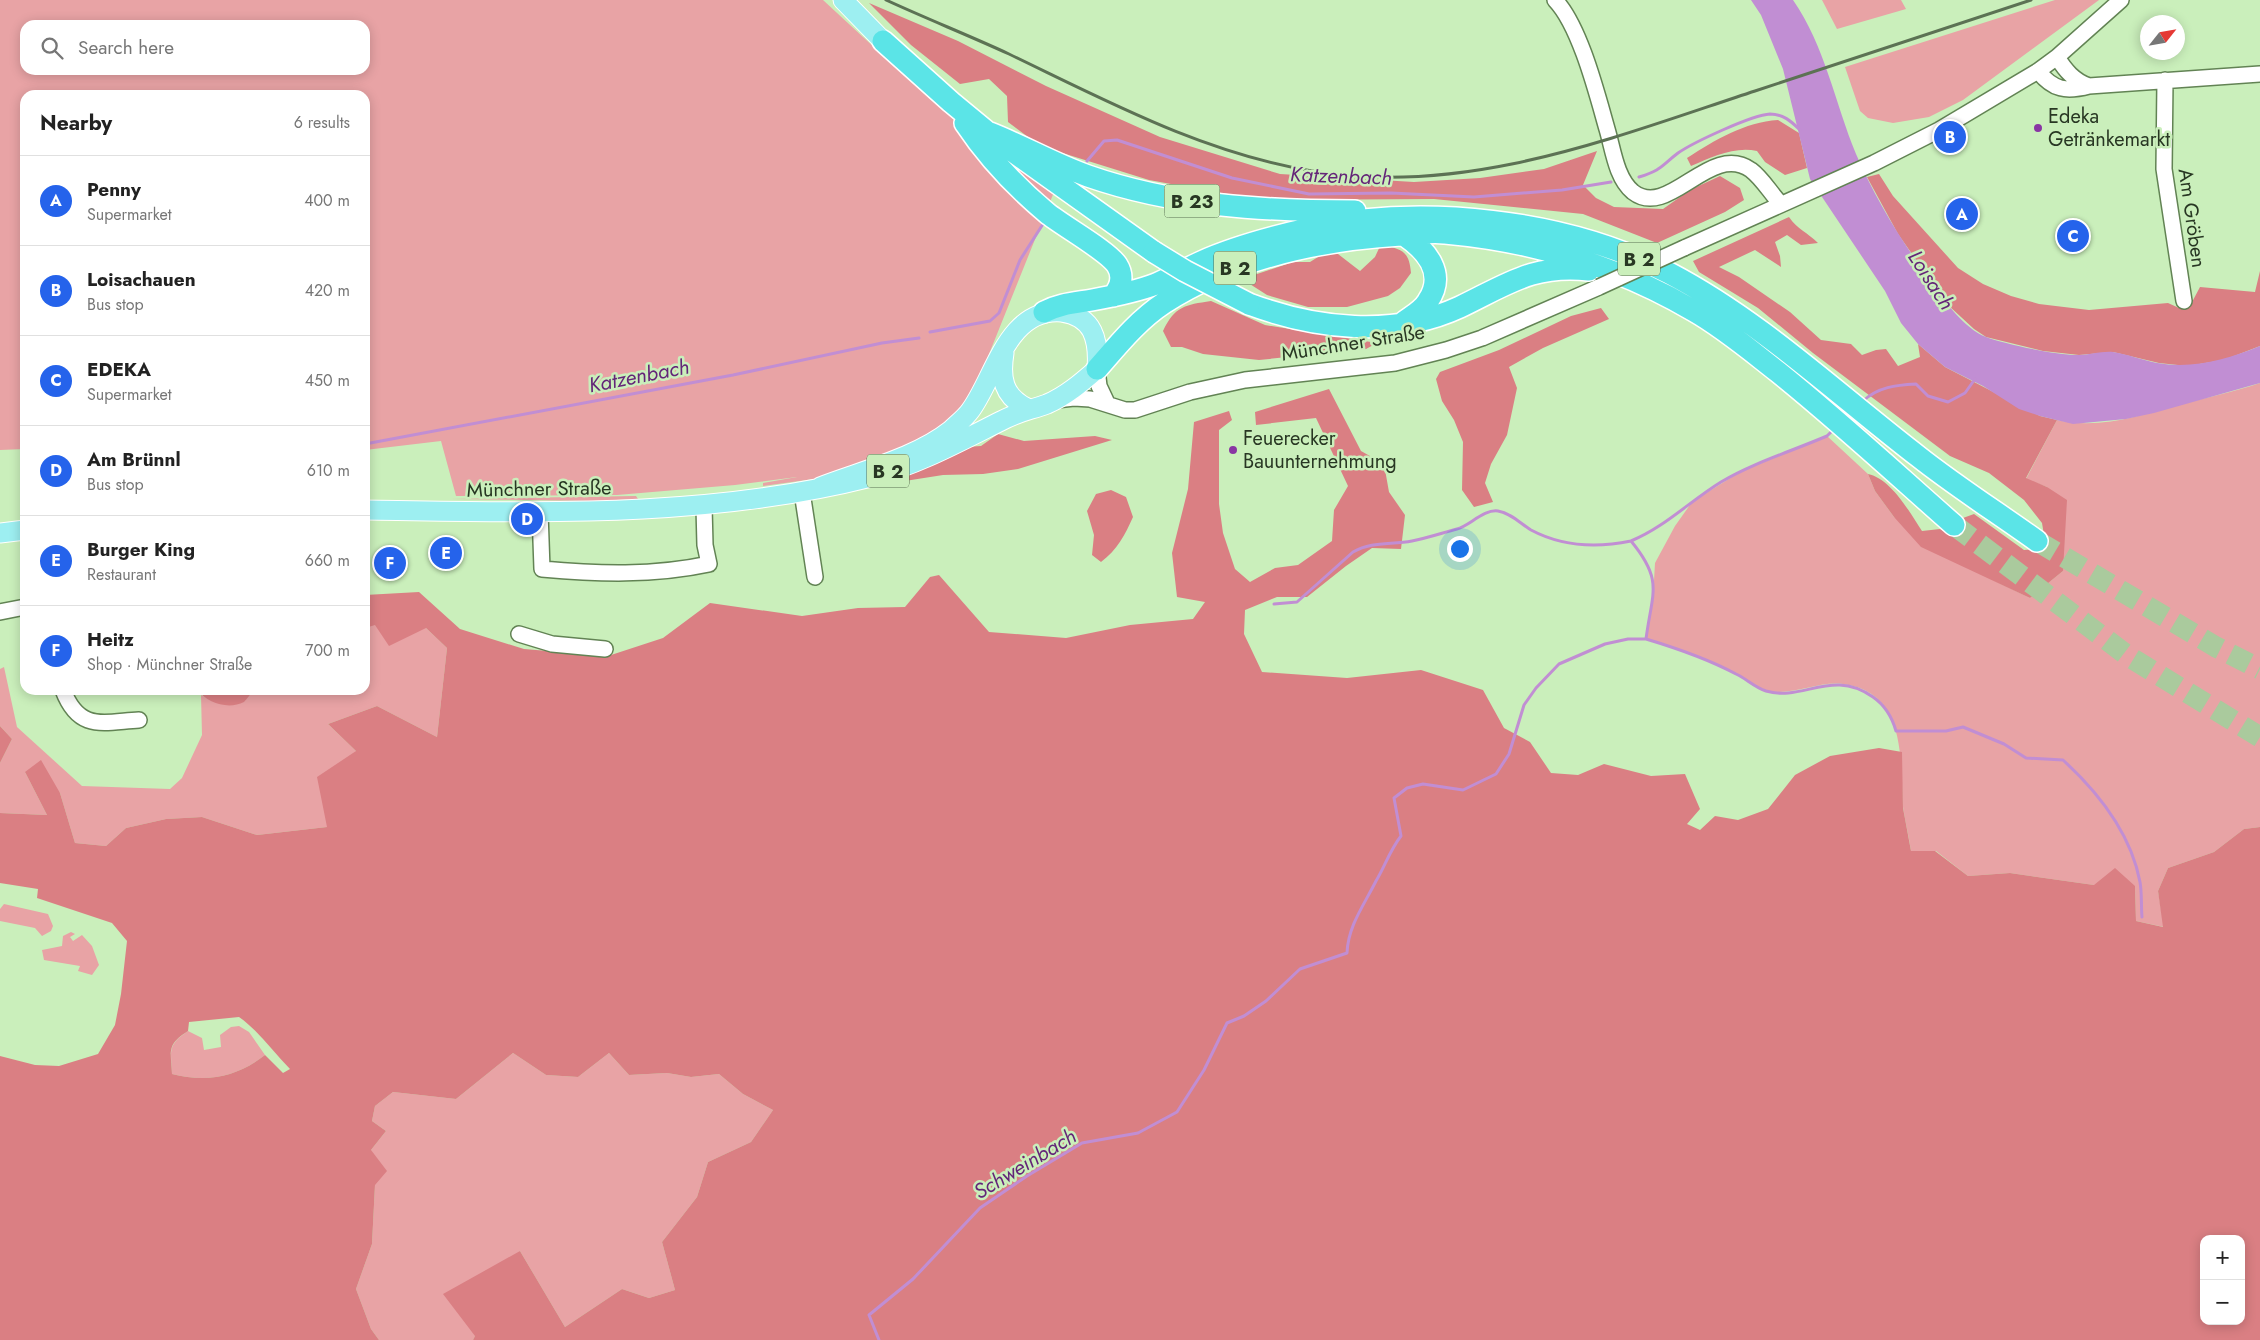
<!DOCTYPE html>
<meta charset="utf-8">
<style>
:root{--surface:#fff;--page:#f6f6f6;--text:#222;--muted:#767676;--line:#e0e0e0;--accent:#2563eb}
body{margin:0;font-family:Jost,sans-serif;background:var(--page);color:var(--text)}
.controls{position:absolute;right:15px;bottom:15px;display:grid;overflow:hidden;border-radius:10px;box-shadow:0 2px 12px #0003}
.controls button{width:45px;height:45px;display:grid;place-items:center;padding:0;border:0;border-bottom:1px solid var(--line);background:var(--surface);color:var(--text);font:25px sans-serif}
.compass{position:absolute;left:2140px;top:15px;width:45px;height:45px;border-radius:50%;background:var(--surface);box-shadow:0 2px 12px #0003;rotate:59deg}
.you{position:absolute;left:1459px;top:548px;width:18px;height:18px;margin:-12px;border:4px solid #fff;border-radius:50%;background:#1a73e8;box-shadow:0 0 0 8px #1a73e833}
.badge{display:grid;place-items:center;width:32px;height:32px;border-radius:50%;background:var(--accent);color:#fff;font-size:16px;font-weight:700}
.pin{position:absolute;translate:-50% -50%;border:2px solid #fff;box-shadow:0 1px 5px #0006}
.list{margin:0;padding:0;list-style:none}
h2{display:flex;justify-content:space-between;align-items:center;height:65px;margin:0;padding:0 20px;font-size:21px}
h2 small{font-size:16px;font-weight:400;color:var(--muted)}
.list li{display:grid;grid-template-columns:32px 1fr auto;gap:15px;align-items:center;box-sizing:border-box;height:90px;padding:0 20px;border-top:1px solid var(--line)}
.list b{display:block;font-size:19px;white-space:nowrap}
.list p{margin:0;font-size:16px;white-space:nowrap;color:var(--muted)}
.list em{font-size:16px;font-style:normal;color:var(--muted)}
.icon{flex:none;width:28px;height:28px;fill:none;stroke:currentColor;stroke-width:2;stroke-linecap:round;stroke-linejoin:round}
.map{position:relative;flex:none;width:2260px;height:1340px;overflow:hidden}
.search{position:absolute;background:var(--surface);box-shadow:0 2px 12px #0003;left:20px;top:20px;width:350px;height:55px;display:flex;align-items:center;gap:12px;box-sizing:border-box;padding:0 18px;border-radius:15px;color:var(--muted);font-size:19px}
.panel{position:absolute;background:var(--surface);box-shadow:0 2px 12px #0003;left:20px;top:90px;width:350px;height:605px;border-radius:15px}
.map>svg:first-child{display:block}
.green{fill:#e8a3a5;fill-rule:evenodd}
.forest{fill:#da7f83;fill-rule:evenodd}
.water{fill:#c18ed3}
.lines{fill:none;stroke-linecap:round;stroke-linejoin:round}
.stream{stroke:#c18ed3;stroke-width:3}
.highway-tunnel{stroke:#aaca9d;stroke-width:21;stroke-dasharray:21 11;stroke-linecap:butt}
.minor-casing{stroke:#628354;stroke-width:18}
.major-casing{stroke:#fff;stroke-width:21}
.highway-casing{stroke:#fff;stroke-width:24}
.minor{stroke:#fff;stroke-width:15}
.major{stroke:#9deff1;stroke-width:19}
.highway{stroke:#5be4e7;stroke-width:21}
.rail{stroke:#5c7254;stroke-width:3}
.minor-bridge-casing{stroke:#628354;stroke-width:18;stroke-linecap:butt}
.highway-bridge-casing{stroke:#fff;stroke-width:24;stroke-linecap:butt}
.minor-bridge{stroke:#fff;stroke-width:15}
.highway-bridge{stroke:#5be4e7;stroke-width:21}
.poi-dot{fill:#8935a3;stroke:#caefbb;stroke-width:2}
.labels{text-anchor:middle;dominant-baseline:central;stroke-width:5;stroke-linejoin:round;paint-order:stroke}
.shield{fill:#caefbb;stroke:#596e51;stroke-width:1}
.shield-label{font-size:19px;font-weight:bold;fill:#283723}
.poi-label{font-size:20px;fill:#283723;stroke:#caefbb;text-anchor:start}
.street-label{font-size:20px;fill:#283723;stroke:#caefbb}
.water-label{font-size:21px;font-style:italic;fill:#642578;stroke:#caefbb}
</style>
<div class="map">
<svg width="2260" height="1340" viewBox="0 0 2260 1340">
<rect width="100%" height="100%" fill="#caefbb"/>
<path class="green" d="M0,0H823L930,99L983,138L1060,177L971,399L930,440L834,476H820L821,478L763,486V483L797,477L735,485L617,495L456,496L441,441L365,450V95H25V449L0,450ZM25,25H365V70H25Z
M1822,0H1901L1906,9L1837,29Z
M2055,0H2099L1963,100L1929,117L1893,123L1868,118L1860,111L1845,67Z
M2260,383V827L2244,829L2214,852L2168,868L2158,891L2164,927L2136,921L2135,886L2094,885L2010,873L1968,876L1936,851H1911C1909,837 1905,821 1903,807C1900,760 1907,692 1843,684C1818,681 1793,696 1768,691C1754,689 1746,679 1735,673C1707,659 1677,648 1646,639L1653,598L1655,563L1675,526L1692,502L1740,472L1827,436L1868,474L1875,491L1894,517L1995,581L2030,598L2063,571V541L2047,487L2026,479L2057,420C2100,430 2141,415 2182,404C2208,397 2234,392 2260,383Z
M636,496L638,499L593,501L451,499Z
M375,624L426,628L447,648L437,737L377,706L328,724L356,751L327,827L257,835L202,817L166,819L126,828L106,846L75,843L60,793L25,772L47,815L0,813V763L12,739L0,726V669L4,667L17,727L82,786L170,789L182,778L202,735L201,695C224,707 235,710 254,690H365V628Z
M4,904L48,914L53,926L51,931L42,936L35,928L0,921V909Z
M71,932L75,934L70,937L73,941L82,935L92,946L99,965L92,975L78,971L80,966L44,960L42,950L62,946L63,936Z
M239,1026L249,1032L265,1055C237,1077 207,1083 172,1074C171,1051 167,1045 188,1031L202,1038L204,1050L221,1047L220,1035L231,1027Z
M513,1053L546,1075L578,1077L609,1053L629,1075L667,1073L691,1077L719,1074L743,1094L773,1110L751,1142L708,1162L697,1197L662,1242L675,1290L649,1298L622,1289L565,1327L520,1251L473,1340H379L371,1329L356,1289L372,1244L375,1185L371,1150L386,1131L372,1121L375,1106L393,1092L456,1099Z"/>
<path class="forest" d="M869,3L958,41L1046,86L1160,137L1280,174L1414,182L1480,178L1544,169L1597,151L1583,185L1596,198L1614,207L1663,209L1690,190L1720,176L1740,188L1744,200L1725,212L1657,243L1583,214L1434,199L1268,200L1215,192L1149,180L1040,146L1008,122L1007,96L989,79L960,84L911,45Z
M1778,120L1799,133L1807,168L1785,175L1765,162L1757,151C1735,146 1712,157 1691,166L1687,158C1715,140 1745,122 1778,120Z
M1879,174L1893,196L1958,268L1983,284L2011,296L2039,304L2089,310L2168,303L2179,308L2191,304L2200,287L2255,292L2260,271V346L2224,360L2187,366L2159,363L2113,352L2079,355L2043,351L1986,337L1974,329L1948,305L1898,234L1867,177Z
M1789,217C1798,230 1807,232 1818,243L1801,245L1787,235L1775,242L1780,256L1781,267L1755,250L1719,267L1739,277L1790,312L1821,340L1851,344L1862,355L1876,350L1886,349L1898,366L1920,357L1918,344L1945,367L2040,416L2057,420L2026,478L2047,487L2067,500L2063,571L2030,598L1921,547L1894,517L1875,491L1868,474C1891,479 1909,511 1922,531L1940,529L1953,536L1963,518L1974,514L2024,550L2039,549L2044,535L2042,523L2024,500L1989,473L1950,456L1813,353L1758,308L1699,272L1693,261Z
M1381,244C1402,250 1409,250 1411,273L1400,288L1388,296L1347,307H1308L1267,295L1242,279L1293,262H1310L1326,252L1338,254L1360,271L1375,257Z
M1211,301L1265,325L1377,343L1366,349L1259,360L1203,354L1182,347H1171L1163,331C1175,306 1185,305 1211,301Z
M1601,308L1609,319L1543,348L1509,367L1517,388L1507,435L1491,464L1485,483L1493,502L1474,507L1462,490L1463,442L1454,420L1442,401L1436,379L1440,372L1499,350L1571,316Z
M1329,389L1361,451L1384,464L1389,492L1405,515L1401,549L1372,548L1346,566L1307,597H1277L1245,610L1244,634L1262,672L1347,678L1421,670L1483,690L1504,728L1530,742L1551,773L1578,775L1604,764L1651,776L1685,774L1700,809L1687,824L1700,830L1715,816L1738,820L1768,809L1795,775L1830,756L1879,748L1902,752L1903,808L1911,851H1935L1968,876L2010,873L2094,885L2115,868L2135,886L2136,921L2163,927L2158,891L2168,868L2214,852L2244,829L2260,827V1340H473L475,1336L443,1294L520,1251L565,1327L622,1289L649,1298L675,1290L662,1242L697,1197L708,1162L751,1142L773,1110L743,1094L719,1074L691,1077L667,1073L629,1075L609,1053L578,1077L546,1075L513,1053L456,1099L393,1092L375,1106L372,1121L386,1131L371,1150L387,1171L375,1185L372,1244L356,1289L371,1329L379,1340H0V1056L35,1065L59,1066L98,1054L115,1025L121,994L127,941L112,923L37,898L38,889L0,883V813L47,815L25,772L41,760L60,793L75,843L106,846L126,828L166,819L202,817L257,835L327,827L317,777L356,751L328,724L377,706L437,737L447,648L426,628L389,646L375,625L365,628V595L419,592L460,629L524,649L608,656L663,638L710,603L802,616L858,608L905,607L930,577L939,575L989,632L1066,638L1130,625L1193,619L1205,602L1177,597L1172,553L1188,489L1194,422L1229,411L1232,420L1219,430V504L1223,533L1235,569L1250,582L1275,568L1298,565L1332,541L1334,510L1348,486L1316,418L1256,425L1255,412ZM239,1017C259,1031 273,1052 290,1069L283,1073L265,1055C237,1077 207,1083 172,1074C171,1051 166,1045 188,1031L189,1022ZM2204,1239H2241V1321H2204Z
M998,434L1024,441L1095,436L1112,440L1018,469L983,474L943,475L873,486L966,447L981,446Z
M1111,490L1126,497L1133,517C1125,535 1117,550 1101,562L1092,555L1094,535L1087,511L1096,494Z
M197,690H254C251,693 247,699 244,702C228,710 208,703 197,690Z
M0,726L12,739L0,763Z"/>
<path class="water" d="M1751,0H1793C1825,46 1835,103 1856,154C1876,200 1903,244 1933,284C1946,303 1964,328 1986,337C2004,344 2060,356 2079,355C2090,355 2101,351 2113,352C2127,354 2142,360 2157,363C2193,369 2226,360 2260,346V383L2154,413L2126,419L2073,424L2040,416L2019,409L1983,386L1945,367L1918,344L1901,323L1885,291L1810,179L1783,69L1761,15Z"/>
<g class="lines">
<path class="stream" d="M1087,161L1104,141L1117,140L1232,178L1309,194L1391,193L1474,197L1562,190L1611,182
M1639,177C1662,170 1661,166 1678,153C1694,142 1752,115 1770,114C1783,114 1791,121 1800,130
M930,332L990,321L999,313L1020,260L1043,224
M1863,401C1878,387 1896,385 1916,384L1928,396L1948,402L1965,393L1975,379
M1833,430L1827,436C1792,451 1753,463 1721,482C1690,501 1665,527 1631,541C1664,581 1652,592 1646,639C1676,648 1708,659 1736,674C1747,679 1754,687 1766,691C1803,702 1832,668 1873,697C1886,706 1892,717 1896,731H1946L1963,727L2004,744L2026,758L2063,760C2099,793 2131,834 2140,882C2142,893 2141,906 2142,917
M365,444L733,375L882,343L919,338
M1274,604L1297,602L1353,552C1372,541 1391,545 1412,541C1427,538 1442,533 1457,529C1469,526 1484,509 1498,511C1511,513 1521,524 1531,530C1563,547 1597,548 1631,541
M879,1340L869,1315L913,1279L980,1208L1027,1176L1082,1143L1138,1133L1177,1112L1204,1070L1227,1023L1244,1016L1266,1001L1300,969L1347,953C1348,926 1364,905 1376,881C1385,866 1390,850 1401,836L1394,798L1407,788L1423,784L1463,790L1496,774L1509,754L1524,705L1536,688L1559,664L1605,644L1628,639H1646"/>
<path class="highway-tunnel" d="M1954,525L2128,656L2260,737
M2037,541L2216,647L2260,669"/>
<g class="minor-casing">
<path id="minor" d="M1555,0C1580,26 1597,94 1607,129C1613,149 1616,178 1633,192C1669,220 1710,141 1751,170C1763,179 1771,194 1781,204
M2057,57C2065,70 2074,81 2089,86
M2038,71C2053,90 2066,92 2089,86L2260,74
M2165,80L2164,169L2184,301
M1684,248L1874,163L1939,130L2038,71L2057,57L2121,0
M1097,369L1099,386L1107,403
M1056,400L1074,398L1090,399L1125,410H1135L1190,392L1245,380L1395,363L1446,350L1482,338L1599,287
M802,492L815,577
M540,512L542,569C598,574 653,576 709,564L705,545L704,507
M0,612L25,607
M519,634L552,644L605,649
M63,690C79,732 103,722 139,720"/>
</g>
<g class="major-casing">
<path id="major" d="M843,0L883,41
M1004,353C1000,378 1003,396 1027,408
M365,510C535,512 705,519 871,477C917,465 959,442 1001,421C1017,412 1031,410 1047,404C1066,396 1082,382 1097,369C1098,356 1098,343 1092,331C1086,319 1075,314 1062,312C1007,307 995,378 970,411C965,418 957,424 951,430C916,458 861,471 820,487
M0,533L25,530"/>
</g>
<g class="highway-casing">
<path id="highway" d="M883,41L951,102L997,140L1154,252
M965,123C987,156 1016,187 1047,213C1063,226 1108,251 1117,265C1124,276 1121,287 1113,296
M990,133C1023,146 1054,164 1088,176C1174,206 1265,211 1355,211
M1404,235C1426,250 1447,273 1428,301C1423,310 1412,316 1404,322
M1249,304C1316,329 1393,338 1460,307C1508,284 1533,264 1589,270
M1044,312C1059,304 1075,303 1092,300C1114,296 1135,292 1156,284C1172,277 1186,269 1201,262C1234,247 1272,237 1307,229C1422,204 1565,219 1669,273C1761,321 1838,395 1919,457C1957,487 1998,513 2037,541
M1097,369C1118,345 1138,320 1164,303C1234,258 1319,240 1401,235C1415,234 1431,231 1445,233C1533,241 1618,266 1694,311C1724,328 1751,351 1778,372C1839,421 1896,474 1954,525"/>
</g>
<use href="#minor" class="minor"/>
<use href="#major" class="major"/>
<use href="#highway" class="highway"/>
<path class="rail" d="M886,0C927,19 968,35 1009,54C1107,101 1203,153 1312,171C1465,197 1612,138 1755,91C1847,60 1939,30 2031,0"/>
<g class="minor-bridge-casing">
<path id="minor-bridge" d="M1599,287L1684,248"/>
</g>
<g class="highway-bridge-casing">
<path id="highway-bridge" d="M1154,252L1185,271L1249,304"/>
</g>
<use href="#minor-bridge" class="minor-bridge"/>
<use href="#highway-bridge" class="highway-bridge"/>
</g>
<g class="poi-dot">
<circle cx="2038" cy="128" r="5"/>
<circle cx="1233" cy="450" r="5"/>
</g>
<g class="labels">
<g class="shield">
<rect x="1164.5" y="184.5" width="55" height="33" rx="4"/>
<rect x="1618" y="242.5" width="42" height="33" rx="4"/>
<rect x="1214" y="251.5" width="42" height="33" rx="4"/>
<rect x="867" y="454.5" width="42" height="33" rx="4"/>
</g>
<g class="shield-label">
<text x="1192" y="201">B 23</text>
<text x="1639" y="259">B 2</text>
<text x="1235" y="268">B 2</text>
<text x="888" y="471">B 2</text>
</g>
<g class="poi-label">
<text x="2048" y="116">Edeka<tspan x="2048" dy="23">Getränkemarkt</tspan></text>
<text x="1243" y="438">Feuerecker<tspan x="1243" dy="23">Bauunternehmung</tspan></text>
</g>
<g class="street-label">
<text transform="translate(2192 218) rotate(82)">Am Gröben</text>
<text transform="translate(1353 343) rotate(-9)">Münchner Straße</text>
<text transform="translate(539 489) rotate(-1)">Münchner Straße</text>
</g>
<g class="water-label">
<text transform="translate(1341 176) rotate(2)">Katzenbach</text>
<text transform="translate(1931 280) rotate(57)">Loisach</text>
<text transform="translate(639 376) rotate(-11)">Katzenbach</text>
<text transform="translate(1025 1164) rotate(-31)">Schweinbach</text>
</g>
</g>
</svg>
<div class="controls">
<button>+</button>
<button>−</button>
</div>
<svg class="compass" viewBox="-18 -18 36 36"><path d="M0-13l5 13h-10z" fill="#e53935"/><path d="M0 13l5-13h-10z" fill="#767676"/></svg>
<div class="you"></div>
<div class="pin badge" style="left:1962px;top:214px">A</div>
<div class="pin badge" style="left:1950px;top:137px">B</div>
<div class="pin badge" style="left:2073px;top:236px">C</div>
<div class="pin badge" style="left:527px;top:519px">D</div>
<div class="pin badge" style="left:446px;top:553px">E</div>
<div class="pin badge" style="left:390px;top:563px">F</div>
<div class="search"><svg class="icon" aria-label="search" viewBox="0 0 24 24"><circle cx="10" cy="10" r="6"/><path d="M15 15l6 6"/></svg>Search here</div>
<section class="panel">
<h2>Nearby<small>6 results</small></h2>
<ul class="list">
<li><span class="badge">A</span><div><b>Penny</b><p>Supermarket</p></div><em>400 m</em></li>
<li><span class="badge">B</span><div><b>Loisachauen</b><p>Bus stop</p></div><em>420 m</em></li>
<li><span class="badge">C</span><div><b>EDEKA</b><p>Supermarket</p></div><em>450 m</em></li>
<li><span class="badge">D</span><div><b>Am Brünnl</b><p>Bus stop</p></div><em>610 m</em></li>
<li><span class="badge">E</span><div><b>Burger King</b><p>Restaurant</p></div><em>660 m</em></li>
<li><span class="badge">F</span><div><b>Heitz</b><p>Shop · Münchner Straße</p></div><em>700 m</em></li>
</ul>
</section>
</div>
